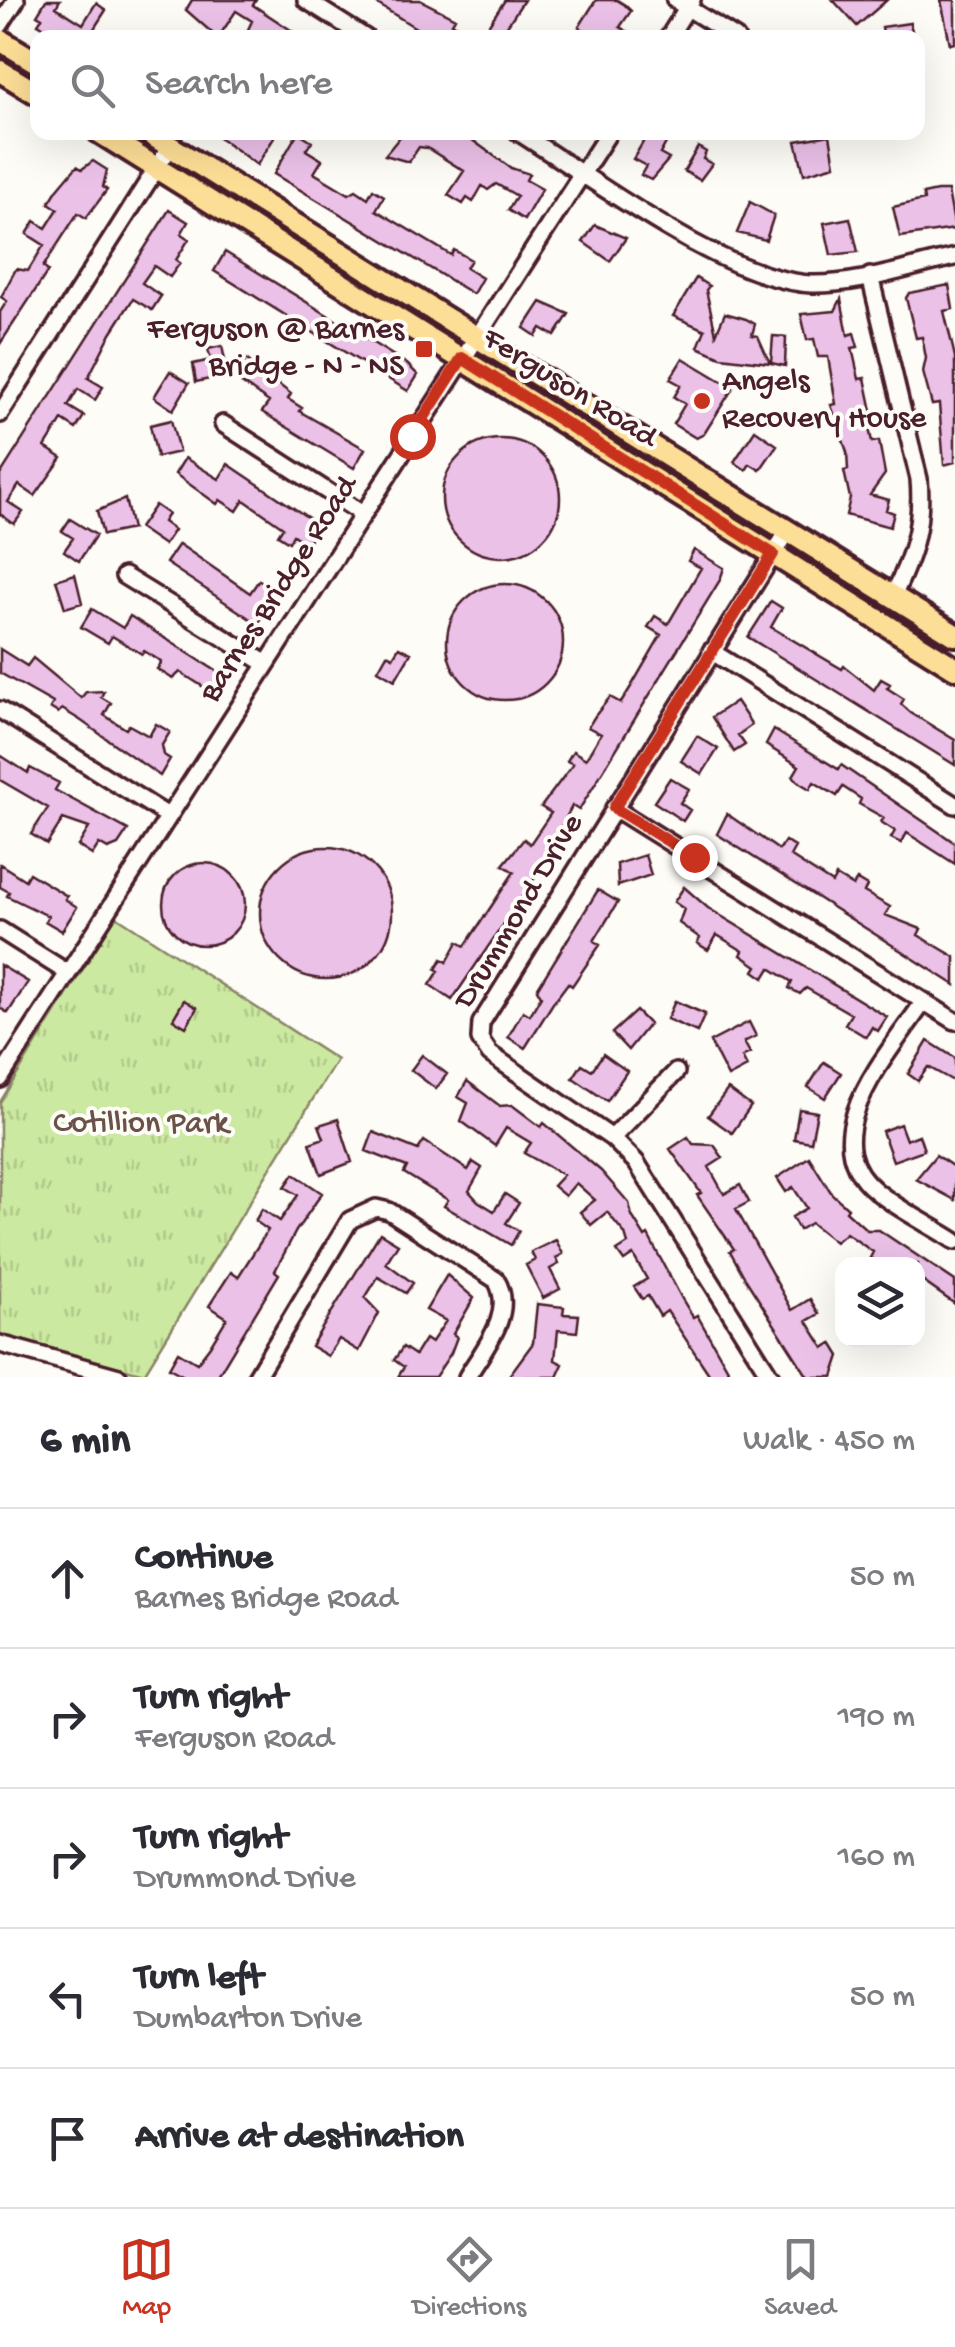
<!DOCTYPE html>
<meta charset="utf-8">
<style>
:root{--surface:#fff;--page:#f7f7f7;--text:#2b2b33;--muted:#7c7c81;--line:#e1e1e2;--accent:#c8321e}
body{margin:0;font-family:"Gochi Hand",sans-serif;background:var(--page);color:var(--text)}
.controls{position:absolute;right:30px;bottom:30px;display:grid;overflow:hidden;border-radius:20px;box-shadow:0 10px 40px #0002}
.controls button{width:90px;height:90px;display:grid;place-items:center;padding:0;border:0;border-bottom:2px solid var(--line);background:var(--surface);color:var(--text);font:50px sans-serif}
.stop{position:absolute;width:30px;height:30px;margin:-22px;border:8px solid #c8321e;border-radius:50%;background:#fff}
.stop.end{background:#c8321e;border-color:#fff;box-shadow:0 2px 10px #0008}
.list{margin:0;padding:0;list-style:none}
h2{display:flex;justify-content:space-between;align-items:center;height:130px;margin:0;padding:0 40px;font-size:42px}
h2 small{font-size:32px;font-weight:400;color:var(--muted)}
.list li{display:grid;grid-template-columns:65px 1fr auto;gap:30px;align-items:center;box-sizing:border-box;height:140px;padding:0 40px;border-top:2px solid var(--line)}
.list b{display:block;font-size:38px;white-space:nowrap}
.list p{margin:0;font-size:32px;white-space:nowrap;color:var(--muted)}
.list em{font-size:32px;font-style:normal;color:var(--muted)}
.icon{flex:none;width:55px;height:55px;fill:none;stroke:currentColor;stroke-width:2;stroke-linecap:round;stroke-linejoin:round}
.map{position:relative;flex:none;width:955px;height:1377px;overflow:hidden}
.search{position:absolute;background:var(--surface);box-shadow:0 10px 40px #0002;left:30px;right:30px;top:30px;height:110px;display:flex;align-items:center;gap:25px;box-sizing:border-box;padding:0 35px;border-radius:20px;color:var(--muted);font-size:38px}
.sheet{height:830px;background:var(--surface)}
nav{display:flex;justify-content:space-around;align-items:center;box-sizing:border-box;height:140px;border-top:2px solid var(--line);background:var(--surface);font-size:28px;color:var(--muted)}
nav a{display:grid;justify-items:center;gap:5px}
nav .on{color:var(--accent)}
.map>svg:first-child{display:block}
.park{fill:url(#park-tufts);stroke:#8a8466;stroke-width:2.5}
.building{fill:#ebc1e8;stroke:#4a1f2b;stroke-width:2.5}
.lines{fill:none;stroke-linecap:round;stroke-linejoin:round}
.minor-casing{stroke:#4a1f2b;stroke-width:22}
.major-casing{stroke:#4a1f2b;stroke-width:28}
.minor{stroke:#fdfcf7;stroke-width:15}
.major{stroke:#fdde96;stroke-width:20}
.route{stroke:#c8321e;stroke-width:12}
.poi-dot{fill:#c8321e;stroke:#fdfcf7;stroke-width:4}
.labels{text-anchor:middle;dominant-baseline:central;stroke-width:8;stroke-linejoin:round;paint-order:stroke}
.poi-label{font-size:32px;fill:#4a1f2b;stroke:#fdfcf7;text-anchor:end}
.street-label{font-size:32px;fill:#4a1f2b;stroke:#fdfcf7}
.park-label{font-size:32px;fill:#6a5248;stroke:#fdfcf7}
</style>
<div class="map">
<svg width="955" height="1377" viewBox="0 0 955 1377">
<defs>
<pattern id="park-tufts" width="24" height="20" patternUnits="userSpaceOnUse" patternTransform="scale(2.5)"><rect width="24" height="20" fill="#cbe9a0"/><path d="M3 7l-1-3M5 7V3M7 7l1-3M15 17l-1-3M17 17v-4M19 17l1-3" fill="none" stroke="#b0c78a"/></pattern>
</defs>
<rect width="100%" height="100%" fill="#fdfcf7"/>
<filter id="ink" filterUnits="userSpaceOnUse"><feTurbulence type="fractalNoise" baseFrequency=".01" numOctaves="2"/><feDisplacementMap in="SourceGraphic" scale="20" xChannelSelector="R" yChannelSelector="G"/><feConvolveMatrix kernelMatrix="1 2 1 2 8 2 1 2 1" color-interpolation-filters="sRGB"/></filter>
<g filter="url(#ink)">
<path class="park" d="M116,916L337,1060L144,1374L0,1334V1102Z"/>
<path class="building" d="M46,0H60L56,7L83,24L96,3L106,10L88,38H63L38,24L42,18L37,15Z
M192,0H256L253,5L303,38H244L252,21L236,11L218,38L186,10Z
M371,0H420L455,18L452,23L476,38H432Z
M505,0H524L499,38H480Z
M596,0H617L625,5L631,11L620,27L637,38H595L579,27Z
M833,0H887L857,26Z
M941,0H955V43L950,44Z
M910,23L913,35L884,38L882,27Z
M212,132H262L277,133L257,165Z
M298,132L312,141L306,150L322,160L314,173L349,194L356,190L368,198L373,189L384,196L376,210L451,255L454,250L471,260L466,268L482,278L473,294L274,174Z
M404,132H461L511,168L529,174L526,180L542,189L524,220L508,210L517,196L496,184L488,190L482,186L473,202L467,198L463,204L448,195L464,171L427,148L419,147L409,162L385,155Z
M649,132H672L660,154L669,159L651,180L641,175L646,166L633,159Z
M830,135L835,165L804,174L796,141Z
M698,147L706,152L703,159L712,164L700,180L684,171Z
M93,161L107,170L103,187L107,190L86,218L78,213L65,233L43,267L48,271L0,344V312L7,301L1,297L16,269L28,271L44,245L27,234L35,221L46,228L58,209L49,203L57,190L77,166L82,169Z
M937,191H948L955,229L900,237L893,207L924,200L923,194Z
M750,202L774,215L766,240L737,233Z
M169,210L188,222L181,234L189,239L176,260L180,263L170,277L154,266L142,283L161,296L152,310L133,299L111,333L88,378L103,387L95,400L78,389L68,406L84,416L76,429L62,420L45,447L62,458L35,496L19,485L8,502L23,512L14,524L0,514V475Z
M850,218L858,252L831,255L824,223Z
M595,225L626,238L610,261L583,242Z
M225,252L407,364L418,375L408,391L214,271Z
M696,278L709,286L706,290L716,334L725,313L746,319L755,324L752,335L758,336L770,363L721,357L698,347L705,330L673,316Z
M949,285L953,309L944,311L955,357V462L944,465L939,404L932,405L923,372L926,358L922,337L916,338L906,298L909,293Z
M841,299L848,335L854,333L858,347L852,348L859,379L865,378L872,411V422L868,423L872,442L879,441L885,474L870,495L889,500L886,510L894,513L890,527L846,515L850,498L844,471L848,470L847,452L831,405L836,404L828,357H818L814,339L807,340L801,314L835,311Z
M541,302L569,314L555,336L541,328L536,336L524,328Z
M773,336L786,337L785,366L771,363Z
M222,346L228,375L196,382L193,364L211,360L208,349Z
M683,358L733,388L704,434L696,438L673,424L685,404L674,397L681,385L670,379Z
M246,359L291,394L288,399L302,408L299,411L365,449L354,468L262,412L269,402L234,378Z
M170,371L189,383L173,410L154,397Z
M171,420L179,452L157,457L150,425Z
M755,430L777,445L760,470L750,464L746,470L734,462Z
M442 498a59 59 0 1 1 118 0a59 59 0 1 1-118 0Z
M185,458L219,479L228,464L319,525L307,544L293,535L289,542L278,535L283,527L244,500L237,511L220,500L217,504L175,474Z
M125,499L132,529L103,535L97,511Z
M155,505L168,514L163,522L174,530L164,545L139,528Z
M70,519L96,535L79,561L64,551L73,538L62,531Z
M179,544L250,593L259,580L277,591L258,624L166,563Z
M694,550L724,568L720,580L579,810L572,806L538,873L452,1000L430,985L439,971L436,969L442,959L447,962L458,942L465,946L514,872L503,865L524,839L530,844L551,813L541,807L573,764L567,761L573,751L586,759L601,734L588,727L595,716L610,697L621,703L632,685L661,635L648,627L655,616L668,624L701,568L688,561Z
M75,574L82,603L65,608L56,580Z
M447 642a58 58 0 1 1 116 0a58 58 0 1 1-116 0Z
M771,601L782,608L771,627L842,669L844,666L874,690L881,679L890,684L887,688L904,699L901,704L911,713L955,740V765L748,637Z
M92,609L123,628L130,616L224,676L213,693L180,672L173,679L157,669L162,662L144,651L142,654L112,636L108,643L81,627Z
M399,647L411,653L395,680L378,670L387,654L393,657Z
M0,649L27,666L33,658L81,698L86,692L104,691L101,697L111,703L104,715L126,729L129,725L149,736L156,724L170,732L162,745L164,755L170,759L160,776L80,720L62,709L58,713L50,708L53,703L0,673Z
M736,701L752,725L738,735L745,745L734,752L712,717Z
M774,730L838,769L841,765L955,843V864L907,833L901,843L891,838L895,831L881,822L884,818L859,804L861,799L843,787L837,796L814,782L810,789L800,783L793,776L799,766L766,745Z
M697,736L718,749L702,774L681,761Z
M0,755L28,773L30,768L59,783L55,790L128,830L118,845L108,849L99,844L92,855L78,846L89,828L63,819L47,844L31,834L48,808L0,780Z
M670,778L689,789L680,803L690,810L683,821L654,802Z
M727,814L779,850L785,841L795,847L790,856L832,883L836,876L853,886L857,880L867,886L864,892L890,907L885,915L921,929L918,935L955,957V985L717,834Z
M260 913a66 66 0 1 1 132 0a66 66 0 1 1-132 0Z
M645,855L651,875L618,886L617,864Z
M163 904a41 41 0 1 1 82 0a41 41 0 1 1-82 0Z
M0,864L25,880L29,873L67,896L65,899L77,907L62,931L45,921L48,916L7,896L9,892L0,887Z
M684,887L708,908L887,1017L878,1031L872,1027L866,1037L845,1024L851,1014L806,988L800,994L789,988L792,982L770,968L764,978L754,971L757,966L741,955L743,951L717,935L708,950L697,943L700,938L679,923L684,909L674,902Z
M598,890L618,902L594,941L600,945L572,986L568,983L553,1003L525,1048L508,1037L523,1011L530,1015L541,996L537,989Z
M0,965L28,982L8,1013L0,1008Z
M184,1000L197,1008L186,1027L173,1019Z
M675,1001L705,1014L697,1032L667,1019Z
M636,1011L649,1024L628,1050L612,1033Z
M749,1022L756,1036L744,1042L750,1053L742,1057L747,1067L728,1077L710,1042Z
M928,1041L955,1058V1082L928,1067L918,1081L908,1074Z
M603,1054L627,1071L607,1101L573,1078L582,1064L592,1070Z
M422,1055L447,1074L436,1089L411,1070Z
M824,1062L841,1073L825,1098L808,1087Z
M467,1081L500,1106L512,1105L541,1127L544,1123L601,1171L629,1203L632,1216L645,1237L648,1235L682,1299L693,1317L697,1315L730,1373L711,1377L667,1311L660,1316L648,1296L642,1299L634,1287L647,1279L633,1255L624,1261L617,1251L628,1244L625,1234L607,1212L591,1225L580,1212L595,1200L576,1183L565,1196L553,1186L563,1175L524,1153L531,1143L506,1128L495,1146L461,1121L468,1103L458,1097Z
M728,1089L751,1106L732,1133L708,1116Z
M799,1109L817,1112L811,1142L794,1139Z
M338,1119L352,1162L321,1174L310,1143L324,1138L319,1125Z
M900,1124L906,1140L919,1135L924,1150L893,1161L882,1131Z
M373,1132L418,1150L424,1141L468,1170L473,1162L482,1168L469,1191L478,1201L494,1211L505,1194L519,1203L506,1223L519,1231L511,1245L444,1206L448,1200L404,1173L407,1167L366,1151Z
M688,1137L693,1144L714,1145L723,1158L709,1167L724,1194L740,1185L749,1202L736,1209L792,1310L810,1299L819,1314L807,1321L824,1348L832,1343L840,1356L833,1377H808L746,1280L730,1251L734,1249L697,1195L701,1193L670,1149Z
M936,1155L955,1168V1200L916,1179Z
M809,1157L832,1194L848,1208L846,1211L867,1230H879L955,1281V1304L918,1278V1264H881L870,1258L873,1252L846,1233L835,1242L811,1223L799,1230L792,1217L807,1208L793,1187L786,1192L777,1178Z
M294,1174L322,1193L296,1231L275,1271L279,1274L217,1377H186L169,1368L178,1352L197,1363L210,1346L227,1318L209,1306L231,1272L238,1277L268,1230L255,1221L262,1209L280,1221L298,1195L285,1187Z
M380,1233L398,1244L386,1263L413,1283L406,1293L378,1277L365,1298L379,1313L359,1351L339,1339L328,1356L311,1346Z
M556,1240L563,1254L556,1258L559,1264L550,1269L560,1289L543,1298L526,1265L535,1260L531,1252Z
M447,1275L474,1298L453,1334L457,1337L451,1353L435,1377H398L404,1367L394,1360L403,1347L415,1355L425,1339L431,1343L446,1321L426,1310Z
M537,1304L564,1307L563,1314L579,1315L577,1332L558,1330L555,1360L563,1364L557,1377H508L533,1343Z"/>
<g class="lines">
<g class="minor-casing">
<path id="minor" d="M306,0L366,38
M675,0L736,38
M0,25L16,0
M668,38L692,0
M518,132C593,179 726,280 811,284C859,285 909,267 955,257
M870,276L919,479C923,525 913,555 893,596
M0,414L170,147
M223,424L361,513
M124,576L265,663
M711,651L955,805
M0,710L168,816
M614,808L955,1021
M0,930L68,973
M924,1001C891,1052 809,1137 876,1191C899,1210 929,1224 955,1241
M0,1079L609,132
M612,1138L676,1072
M0,1344L119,1377
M256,1377L350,1220L376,1208L389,1211L496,1280C516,1313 484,1348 467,1377
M771,1377L636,1162L612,1138L490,1054L480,1039L481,1023L788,531"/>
</g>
<g class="major-casing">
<path id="major" d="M0,40L38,63
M0,71L38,94
M99,132L955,668
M147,132L955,635"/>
</g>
<use href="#minor" class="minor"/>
<use href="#major" class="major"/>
</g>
</g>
<g class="lines" filter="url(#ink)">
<path class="route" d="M412,436L462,358L773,554L614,808L694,857"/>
</g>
<g class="poi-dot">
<rect x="414" y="339" width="20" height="20" rx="5"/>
<circle cx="702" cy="401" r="10"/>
</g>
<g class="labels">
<g class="poi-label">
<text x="404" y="331">Ferguson @ Barnes<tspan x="404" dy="37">Bridge - N - NS</tspan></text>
<text x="722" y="383" text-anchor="start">Angels<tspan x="722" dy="37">Recovery House</tspan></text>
</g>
<g class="street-label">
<text transform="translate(569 389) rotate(32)">Ferguson Road</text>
<text transform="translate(280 590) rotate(-57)">Barnes Bridge Road</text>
<text transform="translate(520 912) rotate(-59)">Drummond Drive</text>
</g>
<g class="park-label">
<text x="141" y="1125">Cotillion Park</text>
</g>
</g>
</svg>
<div class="controls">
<button><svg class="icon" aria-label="layers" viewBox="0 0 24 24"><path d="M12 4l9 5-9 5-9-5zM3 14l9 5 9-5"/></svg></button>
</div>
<div class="stop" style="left:412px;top:436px"></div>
<div class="stop end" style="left:694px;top:857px"></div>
<div class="search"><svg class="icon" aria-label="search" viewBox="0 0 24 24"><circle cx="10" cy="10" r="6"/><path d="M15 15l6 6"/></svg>Search here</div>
</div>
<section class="sheet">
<h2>6 min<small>Walk · 450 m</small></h2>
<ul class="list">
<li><svg class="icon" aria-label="ahead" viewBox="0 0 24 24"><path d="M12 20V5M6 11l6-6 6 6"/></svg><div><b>Continue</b><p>Barnes Bridge Road</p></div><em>50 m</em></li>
<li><svg class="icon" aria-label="right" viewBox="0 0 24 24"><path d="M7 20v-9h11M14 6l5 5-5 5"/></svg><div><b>Turn right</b><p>Ferguson Road</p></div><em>190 m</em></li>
<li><svg class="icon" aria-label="right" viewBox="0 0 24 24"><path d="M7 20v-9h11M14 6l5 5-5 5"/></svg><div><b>Turn right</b><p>Drummond Drive</p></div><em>160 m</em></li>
<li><svg class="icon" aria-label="left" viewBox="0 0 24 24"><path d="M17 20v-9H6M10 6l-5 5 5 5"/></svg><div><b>Turn left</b><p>Dumbarton Drive</p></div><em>50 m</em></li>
<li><svg class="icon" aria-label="arrive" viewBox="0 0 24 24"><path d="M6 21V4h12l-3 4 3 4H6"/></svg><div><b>Arrive at destination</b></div></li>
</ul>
</section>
<nav>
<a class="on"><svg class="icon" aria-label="map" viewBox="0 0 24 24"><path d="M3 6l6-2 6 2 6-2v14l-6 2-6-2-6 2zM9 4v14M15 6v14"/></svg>Map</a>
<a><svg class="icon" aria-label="directions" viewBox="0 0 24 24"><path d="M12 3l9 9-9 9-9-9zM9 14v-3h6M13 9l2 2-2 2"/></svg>Directions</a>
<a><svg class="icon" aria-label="saved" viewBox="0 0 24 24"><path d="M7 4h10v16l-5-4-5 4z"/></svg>Saved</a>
</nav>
